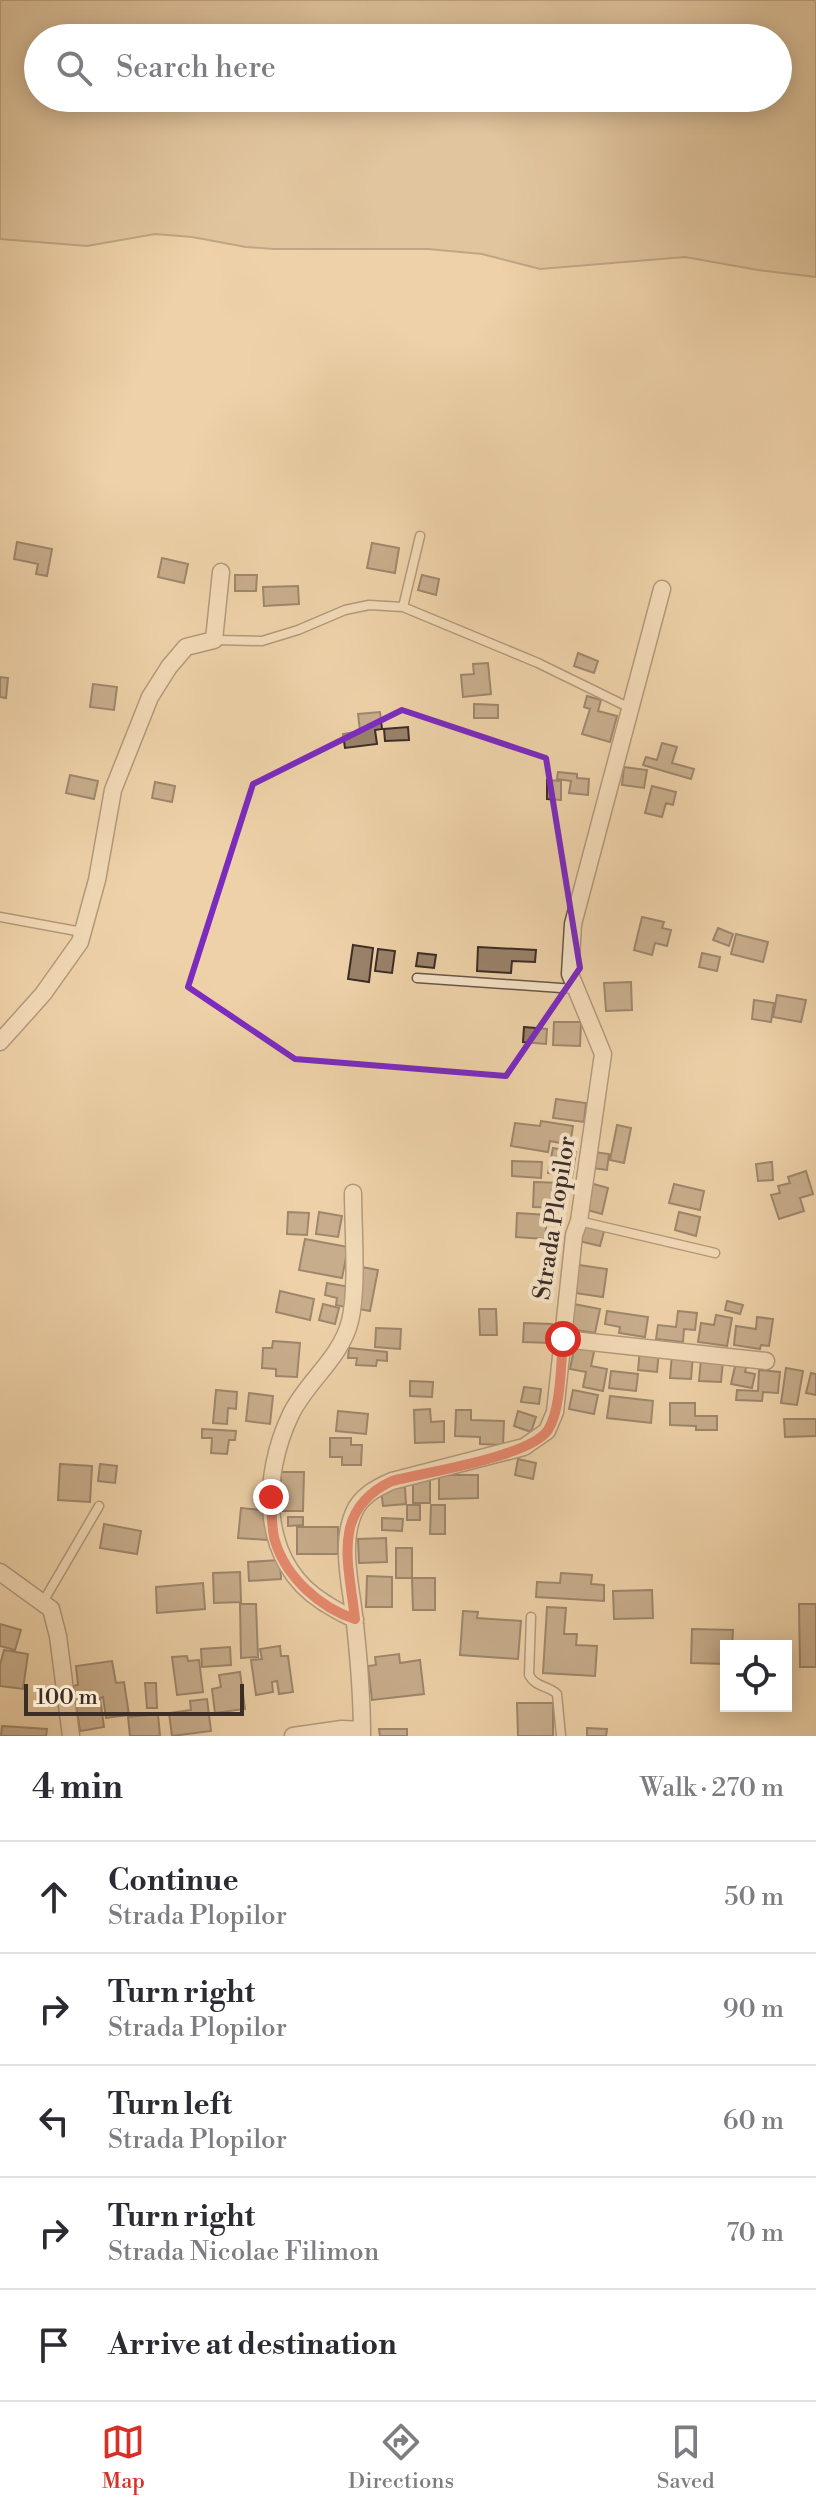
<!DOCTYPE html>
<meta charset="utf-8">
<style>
:root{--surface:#fff;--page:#f7f7f7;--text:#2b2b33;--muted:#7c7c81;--line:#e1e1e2;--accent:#d93025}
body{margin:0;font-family:"Libre Bodoni",serif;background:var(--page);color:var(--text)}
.controls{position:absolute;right:24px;bottom:24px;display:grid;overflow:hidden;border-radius:0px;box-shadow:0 4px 20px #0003}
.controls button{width:72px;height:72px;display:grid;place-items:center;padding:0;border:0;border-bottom:2px solid var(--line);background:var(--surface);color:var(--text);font:40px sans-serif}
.scale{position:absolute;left:24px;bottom:20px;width:220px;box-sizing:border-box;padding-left:8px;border:4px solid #3c2d27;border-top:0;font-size:22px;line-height:28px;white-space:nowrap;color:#3c2d27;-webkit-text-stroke:6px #f4e1c6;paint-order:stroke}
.stop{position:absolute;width:24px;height:24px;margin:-18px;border:6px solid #d93025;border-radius:50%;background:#fff}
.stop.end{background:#d93025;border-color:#fff;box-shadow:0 2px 8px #0008}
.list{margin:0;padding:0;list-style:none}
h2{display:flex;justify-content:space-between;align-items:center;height:104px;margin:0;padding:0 32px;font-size:34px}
h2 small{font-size:26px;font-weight:400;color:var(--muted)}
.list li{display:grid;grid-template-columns:52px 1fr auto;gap:24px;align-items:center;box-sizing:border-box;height:112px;padding:0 32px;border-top:2px solid var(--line)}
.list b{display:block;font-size:30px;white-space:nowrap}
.list p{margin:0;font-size:26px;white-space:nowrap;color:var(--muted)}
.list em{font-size:26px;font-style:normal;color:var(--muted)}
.icon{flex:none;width:44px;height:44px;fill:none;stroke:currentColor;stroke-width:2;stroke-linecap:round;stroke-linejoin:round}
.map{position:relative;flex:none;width:816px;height:1736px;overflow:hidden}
.search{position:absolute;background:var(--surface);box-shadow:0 4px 20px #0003;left:24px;right:24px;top:24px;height:88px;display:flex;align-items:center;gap:20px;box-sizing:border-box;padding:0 28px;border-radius:44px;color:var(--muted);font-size:30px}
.sheet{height:664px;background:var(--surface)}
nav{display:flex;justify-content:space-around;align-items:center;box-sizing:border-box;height:112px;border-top:2px solid var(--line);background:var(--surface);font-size:22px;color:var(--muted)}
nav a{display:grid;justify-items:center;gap:4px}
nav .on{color:var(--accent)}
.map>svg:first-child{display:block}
.green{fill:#d0b592;stroke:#86715c;stroke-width:2;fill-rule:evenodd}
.building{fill:#99826a;stroke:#3c2d27;stroke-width:2}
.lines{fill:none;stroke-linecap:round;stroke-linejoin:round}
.lane-casing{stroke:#685647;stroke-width:11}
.street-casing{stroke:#685647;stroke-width:19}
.lane{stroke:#f4e1c6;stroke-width:8}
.street{stroke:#f4e1c6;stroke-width:16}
.route{stroke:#d93025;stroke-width:10}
.marked{fill:none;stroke:#7b2cbf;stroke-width:6;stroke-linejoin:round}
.labels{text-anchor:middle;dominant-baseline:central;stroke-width:8;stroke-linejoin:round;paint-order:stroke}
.street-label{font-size:24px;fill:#3c2d27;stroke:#f4e1c6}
</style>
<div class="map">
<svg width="816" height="1736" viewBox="0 0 816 1736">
<rect width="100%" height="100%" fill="#eed1a8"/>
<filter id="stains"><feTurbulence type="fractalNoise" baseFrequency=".0025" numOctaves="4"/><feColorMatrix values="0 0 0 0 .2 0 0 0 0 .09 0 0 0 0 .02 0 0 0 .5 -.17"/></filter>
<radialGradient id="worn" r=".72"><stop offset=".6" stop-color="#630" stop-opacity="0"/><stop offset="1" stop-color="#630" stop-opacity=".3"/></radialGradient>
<path class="green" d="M0,0H816V277L758,270L685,257L540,269L482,254L428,249H274L246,247L192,237L155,234L87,246L0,239ZM38,38H778V98H38Z"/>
<path class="building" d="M17,542L52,549L47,576L36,574L38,564L14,559Z
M372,543L399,548L395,573L367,568Z
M162,558L188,564L184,583L158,577Z
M235,575H257L256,591H235Z
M422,575L439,579L436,595L418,590Z
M298,586L299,604L264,606L263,587Z
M578,653L598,661L594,673L574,666Z
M488,663L491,694L463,697L461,675L474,674L473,664Z
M0,677L8,678L6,698L0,697Z
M93,684L117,687L114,710L90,707Z
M587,696L601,700L598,711L617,716L610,742L582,734L590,709L584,707Z
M474,704L498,705V718H474Z
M380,712L382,729L375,730L377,744L345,748L343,734L360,731L358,714Z
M408,727L409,740L385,741L384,729Z
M662,743L677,747L672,763L694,769L691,779L643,765L646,757L657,760Z
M624,767L647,770L644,788L622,785Z
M558,772L577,774V778L589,779L588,795L569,793L571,781L557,779Z
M70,775L98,781L94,799L66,793Z
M547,780L561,781V800L547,799Z
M155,782L175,786L172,802L152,798Z
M652,786L676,792L673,805L666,803L662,817L645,813Z
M642,917L664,922L662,928L671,930L667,946L655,943L652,955L634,950Z
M718,928L733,934L729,946L713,940Z
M736,934L768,942L763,962L731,954Z
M353,945L373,948L369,982L348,979Z
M478,947L536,950L535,962L512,961L511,973L477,971Z
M378,949L395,951L392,973L375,971Z
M418,953L436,955L434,968L416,966Z
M702,953L720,957L717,971L699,967Z
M631,982L632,1010L606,1011L604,983Z
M777,995L806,1000L801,1022L773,1017Z
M754,1000L774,1003L771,1022L752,1019Z
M554,1022H581L580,1046L553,1045Z
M524,1027L547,1029L546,1044L523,1042Z
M556,1099L586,1103L584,1122L553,1118Z
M541,1121L573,1126L570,1145L550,1141L548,1152L511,1146L515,1123L540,1126Z
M617,1125L631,1128L624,1163L610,1160Z
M553,1148L576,1152L572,1177L548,1173Z
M594,1152L609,1154L607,1170L592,1168Z
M512,1161L542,1162L541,1178L512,1176Z
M772,1162L773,1180L758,1181L756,1164Z
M806,1171L813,1194L800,1198L804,1211L779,1219L771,1195L780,1193L778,1186L790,1183L788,1177Z
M534,1182L564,1183L563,1208L533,1207Z
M590,1183L608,1188L602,1214L584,1209Z
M674,1184L704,1191L700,1210L669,1203Z
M288,1212L309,1213L307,1235L287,1234Z
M319,1212L342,1216L338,1237L316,1234Z
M679,1212L700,1217L696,1236L675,1230Z
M517,1213L547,1215L545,1239L516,1237Z
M584,1223L605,1228L600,1246L579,1241Z
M305,1239L348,1247L342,1278L299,1270Z
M579,1265L607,1269L603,1297L575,1293Z
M362,1267L378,1270L370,1311L354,1308Z
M327,1283L350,1287L346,1307L336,1305L337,1298L325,1295Z
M280,1291L314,1299L310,1320L276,1312Z
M727,1301L743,1305L740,1314L725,1310Z
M323,1304L339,1308L335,1324L319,1320Z
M574,1304L600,1309L595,1333L570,1329Z
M479,1309H496L497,1335H480Z
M607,1311L648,1317L645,1337L619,1333L620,1327L605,1324Z
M678,1311L697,1313L695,1330L684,1329L683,1342L656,1339L658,1325L676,1327Z
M716,1315L732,1318L727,1346L698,1342L701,1323L714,1325Z
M757,1317L773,1319L769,1346L761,1345L760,1349L734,1345L736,1326L756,1329Z
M524,1323L552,1324L551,1343L523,1342Z
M376,1328L401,1329L400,1349L375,1347Z
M273,1341L300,1343L297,1377L276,1376V1369L262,1368L263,1348H272Z
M575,1344L595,1347L591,1366L607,1369L603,1391L583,1387L586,1372L570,1369Z
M349,1348L387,1352V1361L377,1360L376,1366L356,1365L357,1358H348Z
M640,1349L659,1351L657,1372L638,1370Z
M672,1353L693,1355L691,1379L670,1378Z
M701,1360L723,1361L721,1382L699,1381Z
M736,1362L747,1364L745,1372L755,1374L752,1388L731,1384Z
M786,1368L803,1371L797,1405L781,1403Z
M759,1370L780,1372L778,1393L763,1392L762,1401L736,1400L737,1390L758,1391Z
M611,1371L638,1374L636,1391L609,1388Z
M811,1373L816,1374V1395L806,1393Z
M410,1381L433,1382L432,1397L410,1396Z
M524,1387L541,1389L539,1404L521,1402Z
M216,1390L237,1392L236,1409L228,1408L227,1424L213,1423Z
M573,1390L598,1395L594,1414L569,1409Z
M249,1393L273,1396L270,1424L246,1421Z
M610,1396L653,1401L651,1423L607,1418Z
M670,1403H695V1416H717V1430H696V1426L670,1425Z
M430,1409L431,1422L444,1421V1442L415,1443L414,1410Z
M456,1410H471V1420L504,1421L503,1445L480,1444V1437L455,1436Z
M338,1411L368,1414L366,1434L336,1431Z
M518,1411L536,1417L531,1432L514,1426Z
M784,1419H816V1436L785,1437Z
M202,1429L236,1431L235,1440H229L227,1454L211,1453L212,1438H202Z
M330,1438H351V1445H362L361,1465H342V1457H330Z
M518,1459L536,1463L533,1479L515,1475Z
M60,1464L92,1466L90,1502L58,1500Z
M100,1464L117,1466L115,1483L98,1481Z
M281,1472H304L303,1511H280Z
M439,1475H478V1498L439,1499Z
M430,1477V1503H413V1478Z
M405,1487L406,1504L383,1506L381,1489Z
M407,1505H420V1520H407Z
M431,1505H445V1534H430Z
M241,1508L270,1511L267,1540L238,1538Z
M288,1517H303V1525L288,1526Z
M382,1518L403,1519L402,1531L382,1530Z
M104,1524L141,1531L137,1554L100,1548Z
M297,1527H338V1554H297Z
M386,1538L387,1562L359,1563L358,1539Z
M396,1548H412V1578H396Z
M280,1560L281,1579L249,1581L248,1562Z
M240,1572L241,1602L214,1603L213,1573Z
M561,1573L592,1575L591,1584L604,1585V1601L536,1597L537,1582L560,1583Z
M367,1576L392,1577V1607H366Z
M412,1578H435V1610H413Z
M203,1583L205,1609L157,1613L156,1587Z
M652,1590L653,1618L614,1619L613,1591Z
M240,1604H256L258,1657L241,1658Z
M799,1604H816V1667H800Z
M547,1607L566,1608L564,1634H577L576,1645L597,1646L595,1676L543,1673Z
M463,1611L478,1612L477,1618L521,1621L518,1659L460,1655Z
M0,1624L21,1630L15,1650L0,1646Z
M692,1629L733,1630L732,1646H726V1664L691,1663Z
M280,1646L281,1656H288L293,1692L279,1694L277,1681L272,1682L273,1692L256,1695L251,1660L262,1659L260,1649Z
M230,1647L231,1665L202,1667L201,1649Z
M4,1650L28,1654L23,1689L0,1686V1665Z
M399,1654L400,1663L420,1660L424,1694L372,1700L368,1666L376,1665L375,1657Z
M187,1656L188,1661L199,1660L203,1692L177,1695L172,1657Z
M112,1661L116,1683L124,1682L129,1715L106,1718L103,1697L100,1698L104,1727L80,1731L73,1686L78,1685L76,1666Z
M240,1672L245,1709L215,1713L212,1689L221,1687L219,1675Z
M145,1683H156L157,1708H147Z
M207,1699L211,1731L172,1736L169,1713L191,1710L190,1701Z
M517,1703H553V1736H518Z
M158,1714L160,1736H130L128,1717Z
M2,1726L47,1729L46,1736H1Z
M587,1728L607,1729L606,1736H587Z
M379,1729H407V1736H380Z"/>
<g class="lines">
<g class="lane-casing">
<path id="lane" d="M403,607L420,536
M214,640L262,641L298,630L345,610L369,605L403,607L538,663L630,708
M0,917L82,932
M417,978L575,989
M579,1221L715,1253
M43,1602L99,1506
M531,1617L529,1675C536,1688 548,1685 557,1694L561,1736"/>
</g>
<g class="street-casing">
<path id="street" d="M0,1042L43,994L80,942L97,880L113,790L150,697L169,667L186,647L214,640L221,572
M353,1193C353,1228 358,1289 350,1321C341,1358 307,1381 291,1414C261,1476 259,1561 323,1602C333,1608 343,1615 355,1619
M563,1339L766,1361
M0,1572L51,1609L58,1636L71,1736
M293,1736L342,1729L362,1730
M362,1736C362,1698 359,1661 355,1624C352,1589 339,1546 354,1512C361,1496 376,1488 392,1481L524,1447L547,1431L555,1412L574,1235L579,1221L603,1054L570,974L573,924L662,589"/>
</g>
<use href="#lane" class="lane"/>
<use href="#street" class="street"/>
</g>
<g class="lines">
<path class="route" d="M271,1497C272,1511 271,1527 275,1541C286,1577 320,1608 355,1619C349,1564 330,1510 392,1481C425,1472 530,1457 548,1430C561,1410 561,1364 563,1339"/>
</g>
<path d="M0 0H816V1736H0ZM402,710L546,758L580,968L506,1076L295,1059L188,987L253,784Z" fill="#eed1a8" fill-opacity=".55" fill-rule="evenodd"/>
<path class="marked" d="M402,710L546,758L580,968L506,1076L295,1059L188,987L253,784Z"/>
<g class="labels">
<g class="street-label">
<text transform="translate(555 1218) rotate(-81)">Strada Plopilor</text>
</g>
</g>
<rect width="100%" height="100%" filter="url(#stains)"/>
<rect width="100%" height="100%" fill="url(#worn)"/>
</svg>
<div class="controls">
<button><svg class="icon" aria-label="locate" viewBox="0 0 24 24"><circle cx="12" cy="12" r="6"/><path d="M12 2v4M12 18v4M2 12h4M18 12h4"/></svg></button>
</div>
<div class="scale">100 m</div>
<div class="stop" style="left:563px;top:1339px"></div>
<div class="stop end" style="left:271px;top:1497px"></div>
<div class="search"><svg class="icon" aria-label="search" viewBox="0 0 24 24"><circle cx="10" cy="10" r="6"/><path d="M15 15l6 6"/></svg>Search here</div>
</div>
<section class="sheet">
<h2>4 min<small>Walk · 270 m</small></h2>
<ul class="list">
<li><svg class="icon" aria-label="ahead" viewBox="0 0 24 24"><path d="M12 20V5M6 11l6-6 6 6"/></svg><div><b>Continue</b><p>Strada Plopilor</p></div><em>50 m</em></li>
<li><svg class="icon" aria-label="right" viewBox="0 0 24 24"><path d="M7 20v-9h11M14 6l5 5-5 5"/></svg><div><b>Turn right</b><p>Strada Plopilor</p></div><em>90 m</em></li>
<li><svg class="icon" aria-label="left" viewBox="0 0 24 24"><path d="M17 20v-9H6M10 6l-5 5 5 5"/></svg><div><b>Turn left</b><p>Strada Plopilor</p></div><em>60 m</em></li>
<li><svg class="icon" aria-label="right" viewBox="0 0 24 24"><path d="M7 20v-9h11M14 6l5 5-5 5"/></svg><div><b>Turn right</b><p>Strada Nicolae Filimon</p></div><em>70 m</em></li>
<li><svg class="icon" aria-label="arrive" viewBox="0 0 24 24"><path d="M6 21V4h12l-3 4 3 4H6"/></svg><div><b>Arrive at destination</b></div></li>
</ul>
</section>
<nav>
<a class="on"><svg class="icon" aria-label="map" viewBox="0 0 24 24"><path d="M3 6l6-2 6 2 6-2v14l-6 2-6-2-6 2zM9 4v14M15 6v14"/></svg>Map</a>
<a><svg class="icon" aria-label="directions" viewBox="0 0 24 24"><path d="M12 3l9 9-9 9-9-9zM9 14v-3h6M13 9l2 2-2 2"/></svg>Directions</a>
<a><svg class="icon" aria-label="saved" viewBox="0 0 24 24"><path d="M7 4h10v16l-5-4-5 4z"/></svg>Saved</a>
</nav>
